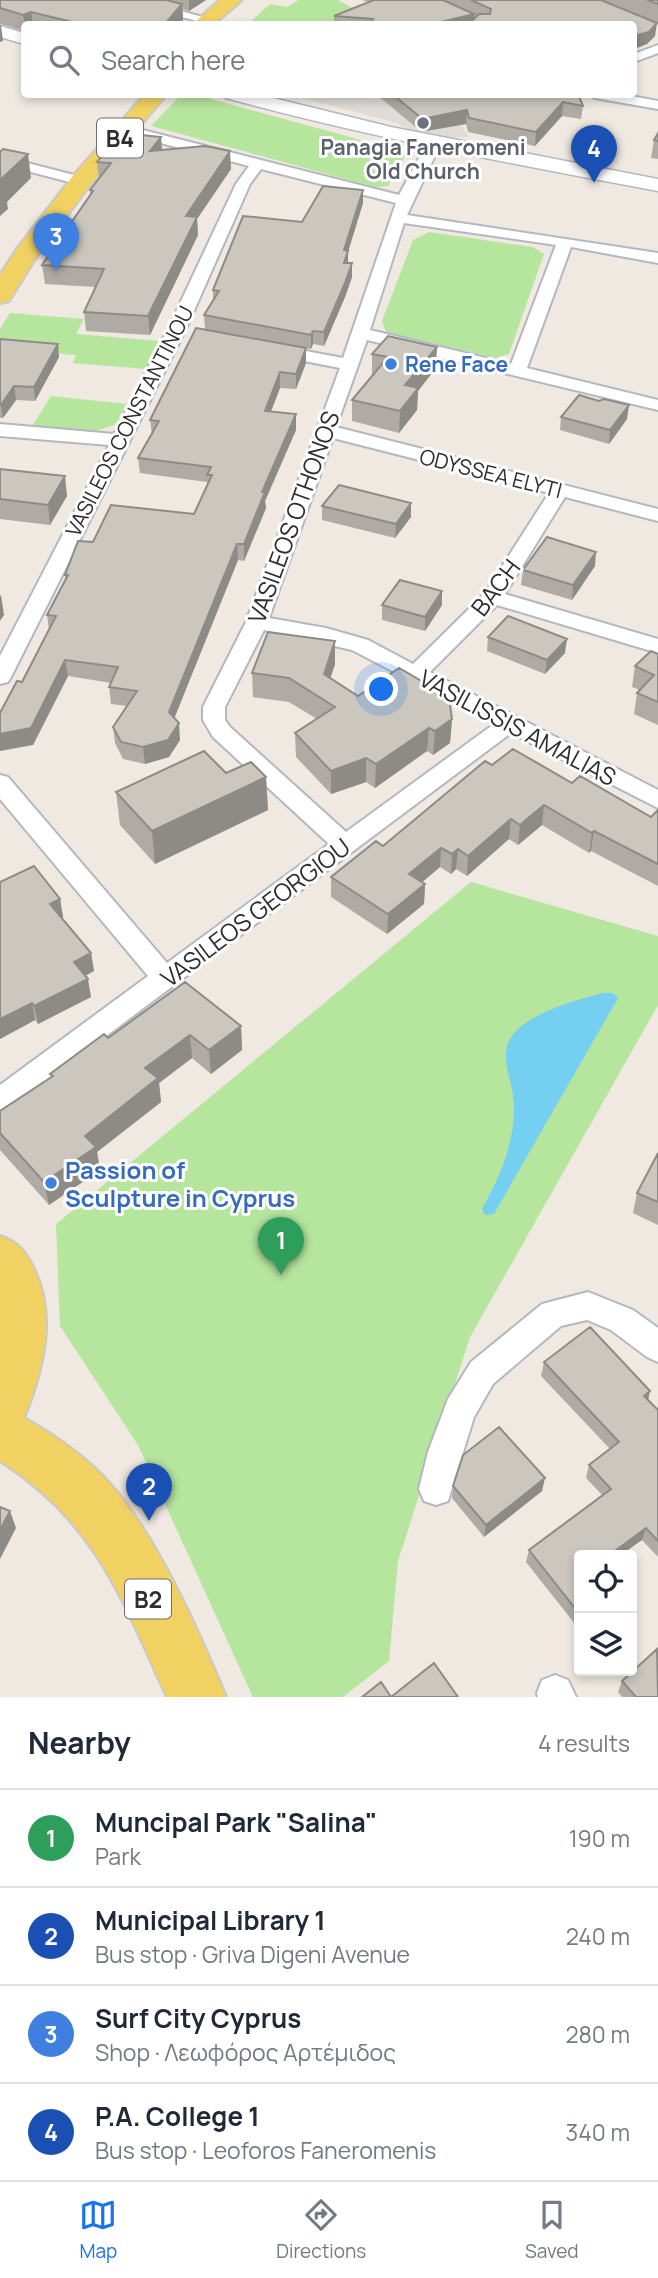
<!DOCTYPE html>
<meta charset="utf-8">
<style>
:root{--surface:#fff;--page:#f6f6f7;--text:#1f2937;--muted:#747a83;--line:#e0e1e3;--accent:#1a73e8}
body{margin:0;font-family:Manrope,sans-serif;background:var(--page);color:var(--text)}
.controls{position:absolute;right:21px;bottom:21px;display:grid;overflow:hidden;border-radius:7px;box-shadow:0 4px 10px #0003}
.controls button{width:63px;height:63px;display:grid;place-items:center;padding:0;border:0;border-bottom:2px solid var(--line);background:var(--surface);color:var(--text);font:35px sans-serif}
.you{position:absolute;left:382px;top:690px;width:24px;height:24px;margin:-18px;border:5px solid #fff;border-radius:50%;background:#1a73e8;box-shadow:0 0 0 10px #1a73e833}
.badge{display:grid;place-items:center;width:46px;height:46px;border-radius:50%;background:var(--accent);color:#fff;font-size:23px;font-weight:700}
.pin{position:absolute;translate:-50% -58px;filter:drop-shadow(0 2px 4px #0008)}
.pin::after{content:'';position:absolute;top:37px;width:24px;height:21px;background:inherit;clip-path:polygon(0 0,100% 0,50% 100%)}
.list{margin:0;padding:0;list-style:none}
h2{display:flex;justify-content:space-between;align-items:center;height:91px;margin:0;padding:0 28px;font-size:30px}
h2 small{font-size:23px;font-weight:400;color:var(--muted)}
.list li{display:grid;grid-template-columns:46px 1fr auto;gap:21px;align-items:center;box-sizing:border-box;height:98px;padding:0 28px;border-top:2px solid var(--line)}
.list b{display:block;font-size:26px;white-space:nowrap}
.list p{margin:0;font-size:23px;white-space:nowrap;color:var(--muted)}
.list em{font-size:23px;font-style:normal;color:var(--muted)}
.icon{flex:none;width:38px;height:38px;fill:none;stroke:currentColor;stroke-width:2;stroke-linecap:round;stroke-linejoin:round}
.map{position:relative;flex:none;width:658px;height:1697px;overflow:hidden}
.search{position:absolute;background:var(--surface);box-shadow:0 4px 10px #0003;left:21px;right:21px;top:21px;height:77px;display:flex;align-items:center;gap:18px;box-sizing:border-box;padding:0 24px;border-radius:7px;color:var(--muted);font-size:26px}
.sheet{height:483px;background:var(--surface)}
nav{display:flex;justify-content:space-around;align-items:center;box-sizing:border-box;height:98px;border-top:2px solid var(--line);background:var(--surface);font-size:19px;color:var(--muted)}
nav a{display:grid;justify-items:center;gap:4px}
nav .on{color:var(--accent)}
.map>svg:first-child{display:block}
.green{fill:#b6e59e}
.plaza{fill:#dfdcd8}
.water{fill:#75cff0}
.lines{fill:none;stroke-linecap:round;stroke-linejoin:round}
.street-casing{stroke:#b4b7c1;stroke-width:4}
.secondary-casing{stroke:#b4b7c1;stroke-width:3}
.primary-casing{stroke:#c9c9c9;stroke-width:4}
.street{fill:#fff;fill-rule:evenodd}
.secondary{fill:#fff;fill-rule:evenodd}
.primary{fill:#f2d163;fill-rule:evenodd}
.wall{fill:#afaba4}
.shaded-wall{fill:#8e8b86}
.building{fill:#cbc7bf;stroke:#8e8b86;stroke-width:2}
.worship-dot{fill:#6b7280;stroke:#fff;stroke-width:2.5}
.shop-dot{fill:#3f7fe0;stroke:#fff;stroke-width:2.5}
.labels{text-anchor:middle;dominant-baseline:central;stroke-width:6;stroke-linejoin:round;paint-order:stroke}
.far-worship-label{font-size:21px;font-weight:bold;fill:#5b616d;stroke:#fff}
.far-shop-label{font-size:21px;font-weight:bold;fill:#366cbe;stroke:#fff;text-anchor:start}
.far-street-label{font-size:21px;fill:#2e2e2e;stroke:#fff}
.shield{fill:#fff;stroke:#6d6d6d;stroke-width:2}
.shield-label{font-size:23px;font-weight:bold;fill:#2e2e2e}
.street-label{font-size:24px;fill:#2e2e2e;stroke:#fff}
.shop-label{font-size:24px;font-weight:bold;fill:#366cbe;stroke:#fff;text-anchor:start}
</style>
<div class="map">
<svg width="658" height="1697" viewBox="0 0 658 1697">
<rect width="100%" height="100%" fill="#efe9e1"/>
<path class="green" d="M299,0H338L356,10L355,24H248L270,4L287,7Z
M178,98H207L401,151L405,156L388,186L375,187L151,126Z
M429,232L533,247L544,254L509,354L496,358L386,332L382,321L413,240Z
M10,313L84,319L76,334L159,341L147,369L73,363L76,355L0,349V329Z
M51,396L127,404L115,425L92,432L32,426Z
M471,882L658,936V1005L470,1337L398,1561L389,1661L343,1697H253L138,1445L60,1326L56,1224Z"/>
<path class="plaza" d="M335,94L347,97L355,95L377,100L385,95L458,121L470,137L440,138L417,134L397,123L291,95Z"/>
<path class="water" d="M602,993H613L618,998L494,1214L485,1215L482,1209C500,1176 514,1145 514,1107C514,1088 505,1070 506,1053C506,1018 574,1001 602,993Z"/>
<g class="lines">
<g class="street-casing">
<path id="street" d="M119,0H140L214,20L208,24Z
M658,45V53L634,62V54Z
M589,94H621L658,101V109L595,98Z
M127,126L399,195L427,143L434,139L441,143L407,215L658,253V263L571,247L527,368L658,400V410L367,340L336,427L658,509V521L565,497L505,594L658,639V653L497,605L430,672L658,790V808L511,733L10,1108L0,1111V1085L148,976L0,799V775L8,777L167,963L329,844L213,737L203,720V707L246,622L340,368L274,355L265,350L274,345L343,358L396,203L261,169L250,184L185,331L11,677L8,682L0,684V656L109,445L0,436V424L114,434L167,331L236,184L249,166L122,133L120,130ZM404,223L556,245L511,364L370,330ZM333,438L549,493L485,593L413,664L368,640L326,628L269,618ZM264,630L352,650L494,724L346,832L230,727L225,720V707Z
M0,156L86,178L88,181L81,185L0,164Z
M588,1292L633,1310L658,1328V1362L647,1357L611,1330L587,1320L561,1326L493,1384L474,1417L448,1501L436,1505L424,1501L419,1489L428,1452L448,1399L471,1362L542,1304Z
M555,1675L568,1680L576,1697H538L537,1693L542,1680Z"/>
</g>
<g class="secondary-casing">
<path id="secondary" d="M0,26L24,33V44L0,37Z
M224,94H257L391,127L658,179V191C513,164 368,137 226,98Z"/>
</g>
<g class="primary-casing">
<path id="primary" d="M220,0H242L214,24H193Z
M145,94H167L89,186L37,256L9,301L0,303V275L17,249L73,176Z
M0,1236C18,1242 26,1252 34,1269C57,1317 43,1370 24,1418C56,1436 88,1458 112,1486C158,1539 199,1632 226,1697H167C122,1599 96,1522 0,1461Z"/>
</g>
<use href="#street" class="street"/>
<use href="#secondary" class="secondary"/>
<use href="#primary" class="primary"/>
</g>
<path class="wall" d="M0,0H206L189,11L183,9V20L179,24H24V31L0,24Z
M362,0H658V23L611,4L655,36L647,44L634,49V24H334V16L368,2Z
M376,94H578L583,106L581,119L562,116L535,146L468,132L466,124L426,131L419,130Z
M658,133V159L651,158L654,140Z
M161,137L162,150L231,169L197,219L198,235L150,335L86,331L84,312L95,287L45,284L42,265L90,194V190L99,179L97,162Z
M363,190V203L348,251V263H352V277L345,297L324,346L313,344L311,349L306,348V363L296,389L280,388L271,412L296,414V430L265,501L266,508L244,561L238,560L174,718L180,740L169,757L145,764L123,759L115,743L113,727L127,706L111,704L109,687L111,683L68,676L33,745L22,682L49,630L47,615L65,579V575L93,542L194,514L207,484V482L140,473L138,458L152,435L150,420L205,329L204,315L213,300V290L302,222Z
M0,339L59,357L35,401L16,400L3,418H0Z
M372,354L436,368L418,391L417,410L399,433L352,421V400L373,375H372Z
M599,401L627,419L609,444L560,430L561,417Z
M0,469L67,496L50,525L0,519Z
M411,503V517L395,538L322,520V506Z
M595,566L572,600L521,585L523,570Z
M442,591V605L425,631L382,620V605Z
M488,637L565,653L545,674L487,651Z
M335,641V664L330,678L358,696L452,719L450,743L433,755L427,751L375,788L366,782L331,794L296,757L295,733L317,719L289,702L253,697L252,673Z
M658,654V725L634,714L637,693L640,690L632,687L635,666Z
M492,765L572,783L651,817L658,810V886L591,851L589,853L542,825L518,845L509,839L467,876L456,869L451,874L440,867L422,882L425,884L424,904L387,934L331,897V877L383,846Z
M226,773L266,777L268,810L155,864L120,825L116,792Z
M60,899L63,917H61L91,953L94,971L85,976L91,997L38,1024L35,1020L0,1039Z
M241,1026L242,1050L211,1074L192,1058L159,1083L161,1102L97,1152L100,1170L49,1205L0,1150V1111L51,1078L50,1074L108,1038Z
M658,1153V1225L633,1213L637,1193Z
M544,1362L650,1391L648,1400L658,1410V1557L642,1540L579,1555V1620L575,1624L526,1562L529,1550L602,1495L586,1478L589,1465L610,1449L541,1376Z
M453,1486L542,1491L484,1537L452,1498Z
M622,1681L658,1697H622L618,1692Z"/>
<path class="shaded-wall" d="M189,0H206L189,11Z
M182,4L183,20L179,24H165Z
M31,12L33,24H25L23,15Z
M474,14V24H433Z
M657,23L655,36L647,44L634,49V36Z
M0,25H1L3,41L0,42Z
M563,102L562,116L535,146L536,132Z
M467,110L466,124L426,131L427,118Z
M161,137L162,154L150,151Z
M230,151L231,169L197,219L198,235L150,335L148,316L186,216Z
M28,154L31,178L7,202L8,209L0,216V180Z
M363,190V203L348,252V265L344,276V250Z
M352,263V277L345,297L324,346V332Z
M313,331V344L311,349V335Z
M58,344L59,357L35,401L34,387Z
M437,347L436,368L418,391L417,410L399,433L400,411L405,385Z
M306,348V363L296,389V374Z
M280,372V388L265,426V411Z
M14,386L16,400L3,418L1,405Z
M629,405L627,419L609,444L610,430Z
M296,414V430L265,501L266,508L244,561V544L262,492Z
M65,476L67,496L50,525L48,505Z
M411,503V517L395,538L396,524Z
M237,544L238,560L170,729L169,712Z
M596,552L595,566L572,600L573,585Z
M442,591V605L425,631V617Z
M1,595L4,615L0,621V596Z
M567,639L565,653L545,674L547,660Z
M335,641V664L324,698V674Z
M65,660L68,676L33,745L0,751V734Z
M452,719L450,743L433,755L435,731Z
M179,723L180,740L169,757L145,764L143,747Z
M429,728L427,751L375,788L376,764Z
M366,758V782L331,794V771Z
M266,777L268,810L155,864L152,831Z
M544,805L542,825L518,845L520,825Z
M511,819L509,839L467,876L468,856Z
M594,831L591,851L589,853L592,833Z
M441,848L440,867L408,894L409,874Z
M458,849L456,869L451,874L452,854Z
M425,884L424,904L387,934L388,914Z
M60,899L63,917L53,921L50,904Z
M91,953L94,971L77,980L74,962Z
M88,979L91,997L38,1024L34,1006Z
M32,1003L35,1020L0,1039V1019Z
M241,1026L242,1050L211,1074L209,1050Z
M190,1035L192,1058L159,1083L161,1102L97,1152L100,1170L49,1205L44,1182L145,1068Z
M650,1391L647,1404L644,1396Z
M545,1478L542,1491L484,1537L486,1525Z
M10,1511L16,1528L0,1559V1530Z
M646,1528L642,1540L621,1555H611L612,1553Z
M579,1611V1620L575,1624L578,1612Z"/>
<path class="building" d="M0,0H166L182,4L165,24H81L31,12L23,15L0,8Z
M374,0H443L474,14L433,24H371L373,19L334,16Z
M471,0H601L657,23L649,32L634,36V24H469L479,14H490L491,9Z
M647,0H658V4Z
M392,94H578L583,106L563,102L536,132L469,118L467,110L427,118L419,116Z
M121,133L161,137L150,151L205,146L230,151L186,216L197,217L148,316L84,312L104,269L42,265L93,191L90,190L111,163L97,162Z
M658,133V141L654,140Z
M3,149L28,154L0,180V152Z
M323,186L363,190L344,250L348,251L344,263H352L345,283L324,332L313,331L311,335L204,315L219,291L213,290L243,216L302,222Z
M196,328L306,348L296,374L280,372L265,411L296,414L262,492H265L244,544H237L169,712L179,723L168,740L143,747L121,742L113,727L137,691L109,687L118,667L65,660L31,728L0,734V713L17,681L22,682L56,616L47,615L68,575H65L78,541L93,542L111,505L194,514L212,475H207L211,467L138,458L159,421L150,420Z
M388,336L437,347L405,385L418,388L400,411L352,400L388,357L372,354Z
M0,339L58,344L34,387L14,386L1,405L0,404Z
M579,395L599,401L604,399L629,405L610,430L561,417Z
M0,469L65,476L48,505L0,499Z
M339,485L411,503L396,524L322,506Z
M547,537L596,552L573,585L523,570Z
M400,580L442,591L425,617L382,605Z
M508,616L567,639L547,660L488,637Z
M268,632L335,641L324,674L358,696L399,668L449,697L452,719L435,731L429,728L376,764L366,758L331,771L295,733L335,707L289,678L252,673Z
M651,651L658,654V702L637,693L654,675L635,666Z
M513,749L572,783L580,776L651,817L658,810V864L594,831L592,833L544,805L520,825L511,819L468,856L458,849L452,854L441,848L409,874L425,884L388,914L331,877L376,841L383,846L485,761L492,765Z
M204,751L226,773L251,762L266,777L152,831L116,792Z
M34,866L60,899L50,904L91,953L74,962L88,979L34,1006L32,1003L0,1019V882Z
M185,982L241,1026L209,1050L190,1035L145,1068L158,1078L85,1136L96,1147L44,1182L0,1133V1111L53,1076L50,1074L104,1034L108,1038Z
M658,1153V1202L637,1193Z
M590,1327L650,1391L644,1396L658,1410V1541L646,1528L612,1553L614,1555H579V1611L578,1612L529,1550L611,1489L589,1465L619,1442L544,1362Z
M499,1427L545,1478L486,1525L453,1486L463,1455Z
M0,1507L10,1511L0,1530Z
M657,1649L658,1697H636L622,1681Z
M434,1663L458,1697H362L381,1682L391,1697Z"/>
<circle class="worship-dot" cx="423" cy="123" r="7"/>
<g class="shop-dot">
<circle cx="391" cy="364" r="7"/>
<circle cx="51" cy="1183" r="7"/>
</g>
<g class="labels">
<g class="far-worship-label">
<text x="423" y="147">Panagia Faneromeni<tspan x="423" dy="24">Old Church</tspan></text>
</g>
<g class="far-shop-label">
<text x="405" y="364">Rene Face</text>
</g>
<g class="far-street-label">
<text transform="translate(129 421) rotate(-63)">VASILEOS CONSTANTINOU</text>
<text transform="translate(491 473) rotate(14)">ODYSSEA ELYTI</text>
</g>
<g class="shield">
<rect x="97" y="118.5" width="46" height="39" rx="5"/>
<rect x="125" y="1579.5" width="46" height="39" rx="5"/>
</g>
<g class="shield-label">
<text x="120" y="138">B4</text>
<text x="148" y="1599">B2</text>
</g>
<g class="street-label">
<text transform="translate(293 517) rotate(-70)">VASILEOS OTHONOS</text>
<text transform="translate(495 587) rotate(-53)">BACH</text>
<text transform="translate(518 727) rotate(28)">VASILISSIS AMALIAS</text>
<text transform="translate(255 912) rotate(-37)">VASILEOS GEORGIOU</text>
</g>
<g class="shop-label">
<text x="65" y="1169">Passion of<tspan x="65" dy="28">Sculpture in Cyprus</tspan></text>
</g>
</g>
</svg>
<div class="controls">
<button><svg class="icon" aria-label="locate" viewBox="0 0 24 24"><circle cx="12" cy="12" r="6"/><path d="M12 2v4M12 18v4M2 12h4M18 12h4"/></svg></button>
<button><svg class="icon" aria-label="layers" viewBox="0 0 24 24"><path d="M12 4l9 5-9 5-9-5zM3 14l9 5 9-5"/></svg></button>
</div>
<div class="you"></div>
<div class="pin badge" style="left:281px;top:1275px;background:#2e9e5b">1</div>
<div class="pin badge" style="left:149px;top:1521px;background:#1a4fb4">2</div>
<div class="pin badge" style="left:56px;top:271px;background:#3f7fe0">3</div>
<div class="pin badge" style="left:594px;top:183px;background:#1a4fb4">4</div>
<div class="search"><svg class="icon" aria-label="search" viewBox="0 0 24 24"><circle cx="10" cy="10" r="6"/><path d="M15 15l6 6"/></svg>Search here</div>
</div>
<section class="sheet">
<h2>Nearby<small>4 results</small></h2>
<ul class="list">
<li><span class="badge" style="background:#2e9e5b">1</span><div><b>Muncipal Park &quot;Salina&quot;</b><p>Park</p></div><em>190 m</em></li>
<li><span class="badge" style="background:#1a4fb4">2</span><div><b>Municipal Library 1</b><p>Bus stop · Griva Digeni Avenue</p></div><em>240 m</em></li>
<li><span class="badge" style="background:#3f7fe0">3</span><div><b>Surf City Cyprus</b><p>Shop · Λεωφόρος Αρτέμιδος</p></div><em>280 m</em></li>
<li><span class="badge" style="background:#1a4fb4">4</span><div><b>P.A. College 1</b><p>Bus stop · Leoforos Faneromenis</p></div><em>340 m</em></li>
</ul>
</section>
<nav>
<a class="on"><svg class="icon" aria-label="map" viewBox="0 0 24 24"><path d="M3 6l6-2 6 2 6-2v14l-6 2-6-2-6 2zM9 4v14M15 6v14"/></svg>Map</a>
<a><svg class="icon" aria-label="directions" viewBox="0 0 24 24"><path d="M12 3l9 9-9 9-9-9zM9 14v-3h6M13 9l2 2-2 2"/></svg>Directions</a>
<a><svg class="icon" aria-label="saved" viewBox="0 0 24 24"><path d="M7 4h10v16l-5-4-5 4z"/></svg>Saved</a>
</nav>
